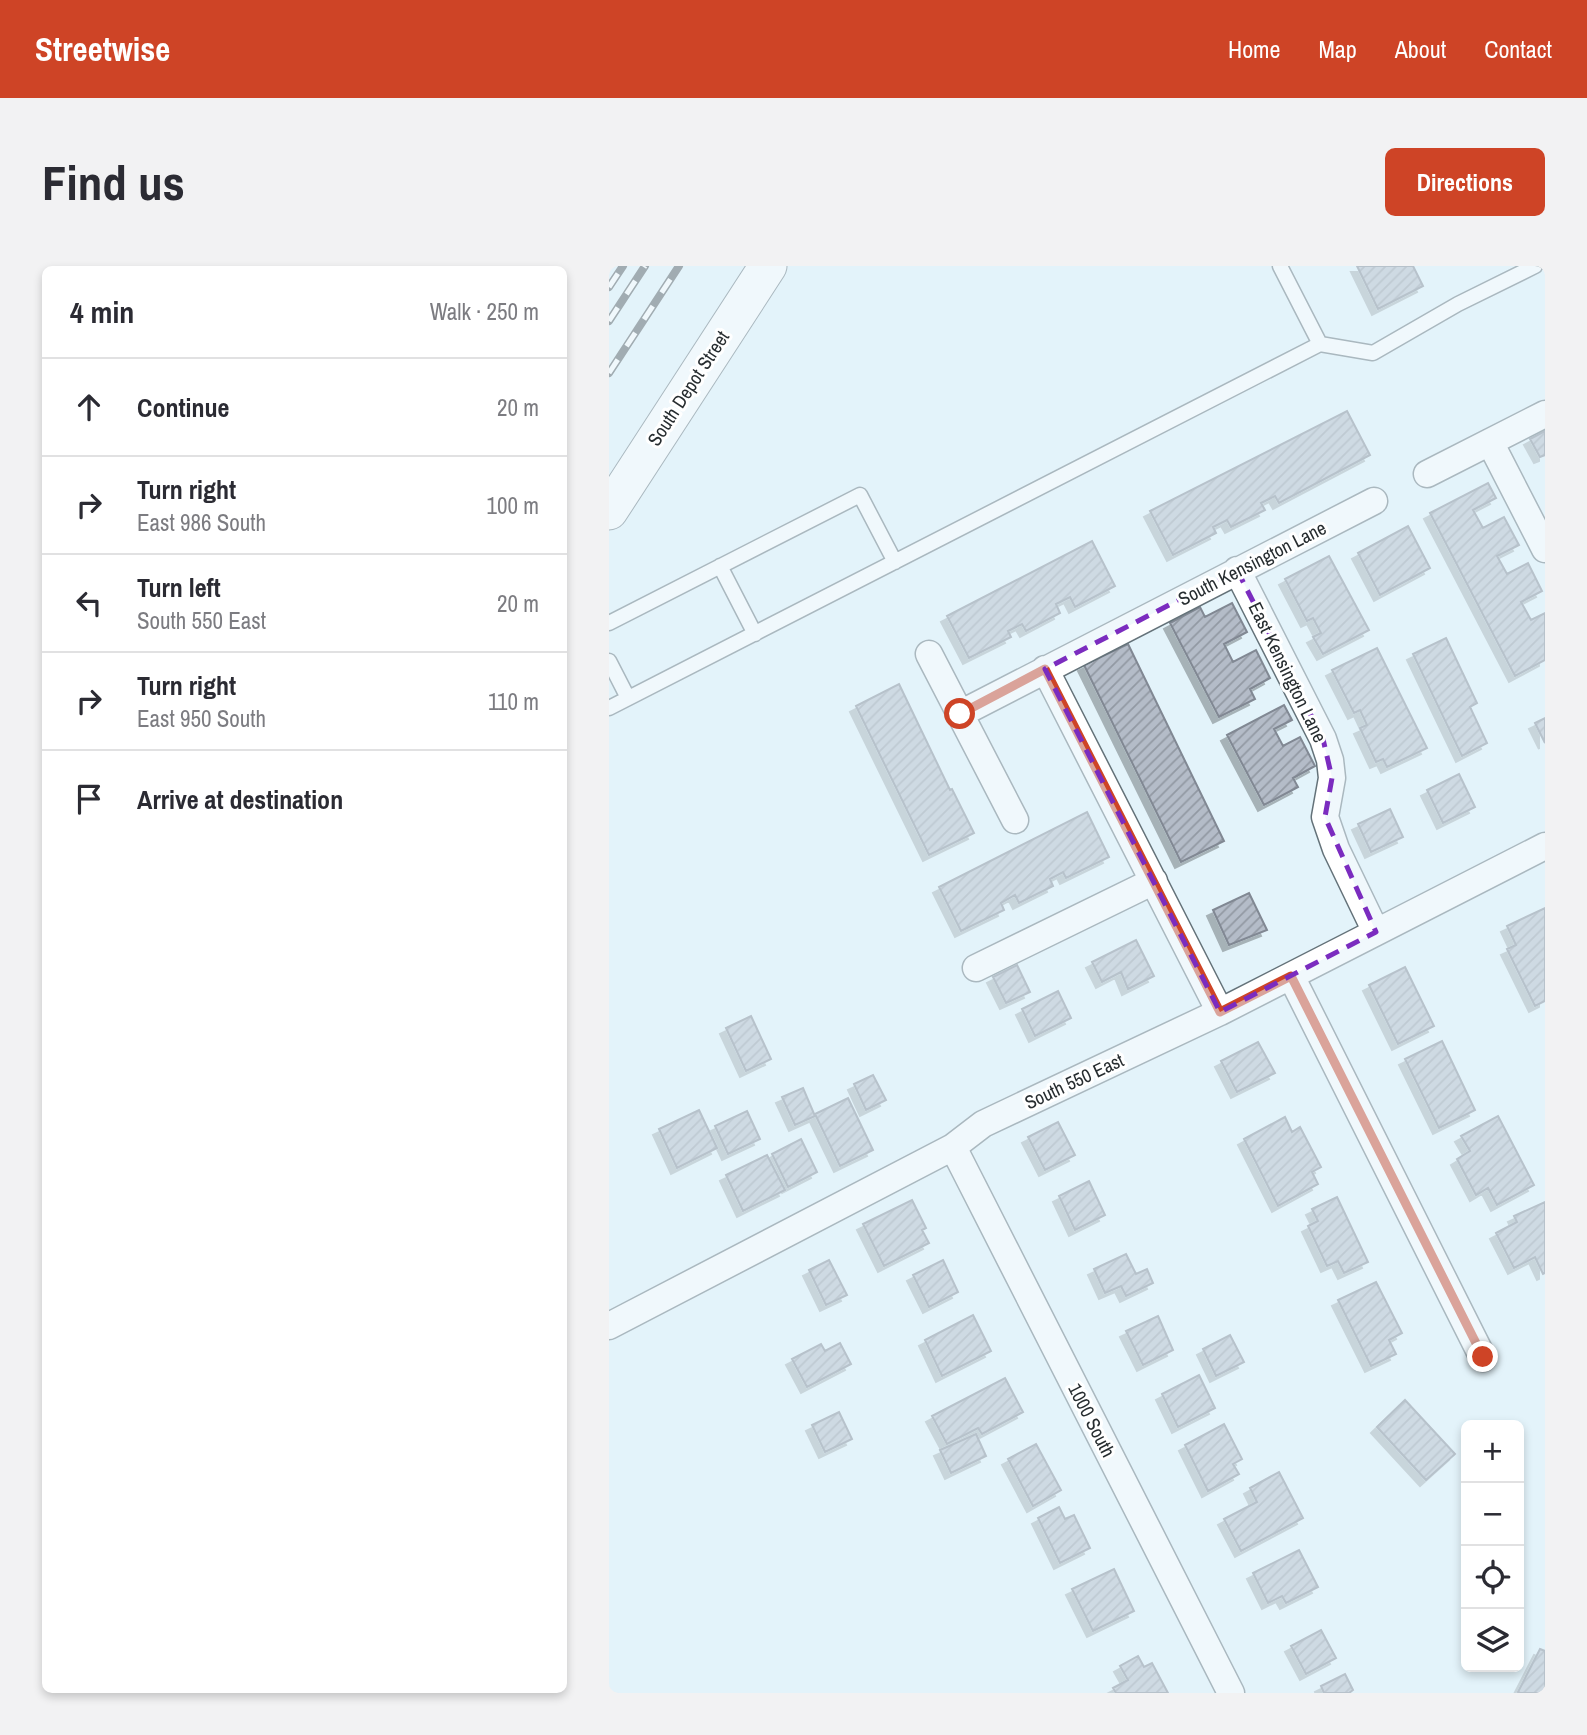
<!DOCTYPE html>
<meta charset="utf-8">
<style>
:root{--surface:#fff;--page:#f2f2f3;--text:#2b2b33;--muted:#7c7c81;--line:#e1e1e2;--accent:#ce4426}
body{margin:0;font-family:"Archivo Narrow",sans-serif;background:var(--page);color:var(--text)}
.controls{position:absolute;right:21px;bottom:21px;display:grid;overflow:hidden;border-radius:10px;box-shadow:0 4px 10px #0003}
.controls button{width:63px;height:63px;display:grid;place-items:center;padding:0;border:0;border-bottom:2px solid var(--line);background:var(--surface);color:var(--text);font:35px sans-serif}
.stop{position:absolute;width:21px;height:21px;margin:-16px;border:5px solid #ce4426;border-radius:50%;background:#fff}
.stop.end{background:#ce4426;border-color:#fff;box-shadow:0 2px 7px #0008}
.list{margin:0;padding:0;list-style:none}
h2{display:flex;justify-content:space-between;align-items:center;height:91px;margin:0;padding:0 28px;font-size:30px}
h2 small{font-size:23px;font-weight:400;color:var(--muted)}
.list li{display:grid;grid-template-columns:46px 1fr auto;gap:21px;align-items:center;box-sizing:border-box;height:98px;padding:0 28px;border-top:2px solid var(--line)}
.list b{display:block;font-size:26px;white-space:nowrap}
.list p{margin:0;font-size:23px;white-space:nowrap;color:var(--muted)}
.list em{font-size:23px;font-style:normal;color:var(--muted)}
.icon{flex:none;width:38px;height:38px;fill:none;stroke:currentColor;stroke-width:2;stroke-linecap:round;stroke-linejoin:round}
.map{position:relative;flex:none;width:936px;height:1427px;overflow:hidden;border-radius:10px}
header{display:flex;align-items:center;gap:42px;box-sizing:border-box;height:98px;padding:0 35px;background:var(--accent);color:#fff}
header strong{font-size:33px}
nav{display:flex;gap:38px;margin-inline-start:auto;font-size:24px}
.intro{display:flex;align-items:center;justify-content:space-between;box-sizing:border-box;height:168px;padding:0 42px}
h1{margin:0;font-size:49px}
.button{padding:18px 32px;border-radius:10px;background:var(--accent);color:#fff;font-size:24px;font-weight:700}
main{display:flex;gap:42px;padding:0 42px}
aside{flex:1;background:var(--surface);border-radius:10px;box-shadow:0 4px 10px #0003}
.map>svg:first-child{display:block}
.building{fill:url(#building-hatch);stroke:#818893;stroke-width:2;filter:url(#shadow)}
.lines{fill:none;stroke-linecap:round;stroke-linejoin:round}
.lane-casing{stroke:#647279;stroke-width:17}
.street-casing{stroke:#647279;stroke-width:29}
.secondary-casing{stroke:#647279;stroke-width:39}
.lane{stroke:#fff;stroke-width:14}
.street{stroke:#fff;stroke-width:26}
.secondary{stroke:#fff;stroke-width:37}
.rail-casing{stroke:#50585c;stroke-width:8}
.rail{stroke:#fff;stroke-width:5;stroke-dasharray:16;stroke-linecap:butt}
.route{stroke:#ce4426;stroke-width:9}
.marked{fill:none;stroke:#7b2cbf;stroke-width:5;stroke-dasharray:14 9;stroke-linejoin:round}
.labels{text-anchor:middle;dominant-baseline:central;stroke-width:6;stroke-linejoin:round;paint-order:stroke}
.street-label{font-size:19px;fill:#272d30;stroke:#fff}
</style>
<header>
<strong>Streetwise</strong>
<nav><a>Home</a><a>Map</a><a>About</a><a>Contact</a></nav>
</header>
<div class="intro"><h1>Find us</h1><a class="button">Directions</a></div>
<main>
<aside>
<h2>4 min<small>Walk · 250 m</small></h2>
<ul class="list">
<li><svg class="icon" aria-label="ahead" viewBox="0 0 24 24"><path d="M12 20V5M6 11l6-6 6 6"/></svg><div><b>Continue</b></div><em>20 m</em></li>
<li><svg class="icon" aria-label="right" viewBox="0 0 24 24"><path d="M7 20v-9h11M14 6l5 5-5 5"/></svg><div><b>Turn right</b><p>East 986 South</p></div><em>100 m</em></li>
<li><svg class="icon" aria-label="left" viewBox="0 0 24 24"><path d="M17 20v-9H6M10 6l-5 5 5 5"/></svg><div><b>Turn left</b><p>South 550 East</p></div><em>20 m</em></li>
<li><svg class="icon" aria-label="right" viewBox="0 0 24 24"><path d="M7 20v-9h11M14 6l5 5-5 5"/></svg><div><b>Turn right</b><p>East 950 South</p></div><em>110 m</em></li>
<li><svg class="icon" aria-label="arrive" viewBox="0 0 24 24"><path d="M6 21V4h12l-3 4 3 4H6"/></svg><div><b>Arrive at destination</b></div></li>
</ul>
</aside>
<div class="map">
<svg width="936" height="1427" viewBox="0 0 936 1427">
<defs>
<pattern id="building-hatch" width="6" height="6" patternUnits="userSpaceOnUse" patternTransform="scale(1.75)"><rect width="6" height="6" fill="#b4bcc8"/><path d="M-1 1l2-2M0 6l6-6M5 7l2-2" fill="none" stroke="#9299a3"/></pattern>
<filter id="shadow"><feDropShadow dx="-6" dy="6" stdDeviation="0" flood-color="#0004"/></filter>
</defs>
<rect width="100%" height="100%" fill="#e3f3fa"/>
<path class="building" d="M748,0H804L814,20L769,43Z
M738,145L761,189L670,237L666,230L652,237L656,244L622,261L618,254L604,261L607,267L564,289L541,245Z
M936,165V189L931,191L921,173Z
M879,217L887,232L864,244L874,262L895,251L910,279L888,290L898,308L919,297L933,325L912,336L922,354L936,347V394L906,410L821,247Z
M799,260L821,302L771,329L749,287Z
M483,275L506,320L466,341L461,331L447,338L451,347L417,365L413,358L399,365L402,371L360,392L338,350Z
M720,290L760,364L714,388L704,371L712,367L704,352L698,355L676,313Z
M623,337L638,366L615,378L624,396L647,384L661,412L641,423L646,433L610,451L561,357L591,341L596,351Z
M837,372L868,437L861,441L878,477L853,490L804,388Z
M519,378L615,575L572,596L475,399Z
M768,382L818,482L778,501L774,493L767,496L751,462L758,459L751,444L745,447L723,404Z
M290,418L341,524L343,523L365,567L320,589L247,440Z
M675,439L683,454L665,463L674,480L691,471L706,500L684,512L689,521L655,539L618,469Z
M936,452V477L926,457Z
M850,508L866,541L834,557L818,524Z
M781,543L794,571L762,586L749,558Z
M478,546L500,591L457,612L454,606L441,613L444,620L410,637L406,629L392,637L395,644L352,665L330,621Z
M640,627L658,664L620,679L604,644Z
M936,642V735L926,740L898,683L907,679L898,660Z
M527,674L545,710L519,723L512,706L493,716L483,696Z
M408,699L421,726L397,737L384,711Z
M796,701L825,760L789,778L760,719Z
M449,725L462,752L426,770L413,743Z
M142,750L162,793L137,805L117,762Z
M833,775L866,844L830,862L796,793Z
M649,776L666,807L628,826L612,795Z
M264,809L277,834L257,844L245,818Z
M194,822L206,850L186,859L173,831Z
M239,832L264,884L231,900L206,848Z
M90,844L108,882L68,902L50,863Z
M138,845L151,873L119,888L106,860Z
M889,850L925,919L888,939L879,922L867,929L848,893L861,885L852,870Z
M676,851L683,866L691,861L712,901L703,906L709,918L669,940L635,873Z
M449,856L466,889L436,904L419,871Z
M192,873L208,906L179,921L163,888Z
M158,889L176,924L134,945L117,909Z
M480,915L496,949L466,964L450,930Z
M728,931L759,996L735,1007L729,995L718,1000L699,960L709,955L703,943Z
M303,934L317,962L313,964L320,977L275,1000L254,958Z
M936,936V1007L934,1008L926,991L905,1002L887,967L908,956L905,950Z
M517,988L527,1008L538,1003L544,1017L517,1030L512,1020L496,1027L485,1003Z
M220,994L238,1029L217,1039L200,1004Z
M334,994L349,1026L320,1041L304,1009Z
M767,1016L793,1067L780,1074L787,1088L762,1100L729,1034Z
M364,1049L382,1085L333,1110L316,1074Z
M549,1050L564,1084L534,1099L517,1065Z
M621,1069L635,1096L607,1110L594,1083Z
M231,1077L242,1098L198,1121L183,1093L212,1078L216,1085Z
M590,1109L606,1142L569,1161L553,1128Z
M396,1112L414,1146L373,1168L369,1162L338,1178L323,1150Z
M796,1134L846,1188L817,1214L768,1161Z
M230,1146L243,1173L216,1186L203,1159Z
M615,1158L633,1193L624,1198L630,1208L599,1225L576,1179Z
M367,1168L377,1190L342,1207L331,1184Z
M427,1178L452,1224L424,1240L399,1193Z
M670,1206L694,1252L632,1285L615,1253L648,1236L641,1222Z
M450,1241L456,1253L465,1249L481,1282L451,1297L429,1252Z
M690,1284L709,1321L677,1337L673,1330L659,1337L644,1307Z
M505,1303L525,1345L484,1365L463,1323Z
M712,1364L727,1392L697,1408L682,1380Z
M931,1383L936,1385V1427H911L909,1426Z
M529,1390L535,1401L543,1397L559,1427H507L504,1422L519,1414L511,1400Z
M736,1408L744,1424L740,1427H715L712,1420Z"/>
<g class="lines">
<g class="lane-casing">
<path id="lane" d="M711,78L764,87L849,38L926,0
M111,300L146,368
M0,357L251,229L286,296
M0,395L19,432
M0,442L711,78L671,0"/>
</g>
<g class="street-casing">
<path id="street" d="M881,176L936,283
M818,208L936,148
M628,304L714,473L721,494L723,512L716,551L727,583L767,666
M320,388L406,554
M436,403L611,746
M351,448L765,235
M367,702L545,615
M682,710L874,1092
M344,881L622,1427
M0,1060L344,881L374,858L611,746L936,580"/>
</g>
<g class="secondary-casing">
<path id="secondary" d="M0,245L159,0"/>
</g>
<use href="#lane" class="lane"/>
<use href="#street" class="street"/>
<use href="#secondary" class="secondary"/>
<g class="rail-casing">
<path id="rail" d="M0,21L14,0
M0,55L36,0
M0,107L70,0"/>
</g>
<use href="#rail" class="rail"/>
</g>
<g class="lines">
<path class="route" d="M351,448L436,403L611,746L682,710L874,1091"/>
</g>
<path d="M0 0H936V1427H0ZM628,304L714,473L723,512L716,551L767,666L611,746L436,403Z" fill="#e3f3fa" fill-opacity=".55" fill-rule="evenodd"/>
<path class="marked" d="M628,304L714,473L723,512L716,551L767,666L611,746L436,403Z"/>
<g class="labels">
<g class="street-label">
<text transform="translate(79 122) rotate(-57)">South Depot Street</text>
<text transform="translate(643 297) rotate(-27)">South Kensington Lane</text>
<text transform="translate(679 406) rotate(64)">East Kensington Lane</text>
<text transform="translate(465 815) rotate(-25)">South 550 East</text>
<text transform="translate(483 1154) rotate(63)">1000 South</text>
</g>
</g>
</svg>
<div class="controls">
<button>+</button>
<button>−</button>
<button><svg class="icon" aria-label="locate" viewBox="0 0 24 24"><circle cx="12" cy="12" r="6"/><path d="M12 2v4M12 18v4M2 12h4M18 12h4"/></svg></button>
<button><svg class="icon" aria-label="layers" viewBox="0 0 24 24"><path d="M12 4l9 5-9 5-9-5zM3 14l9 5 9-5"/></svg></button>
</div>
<div class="stop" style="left:351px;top:448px"></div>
<div class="stop end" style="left:874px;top:1091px"></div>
</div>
</main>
